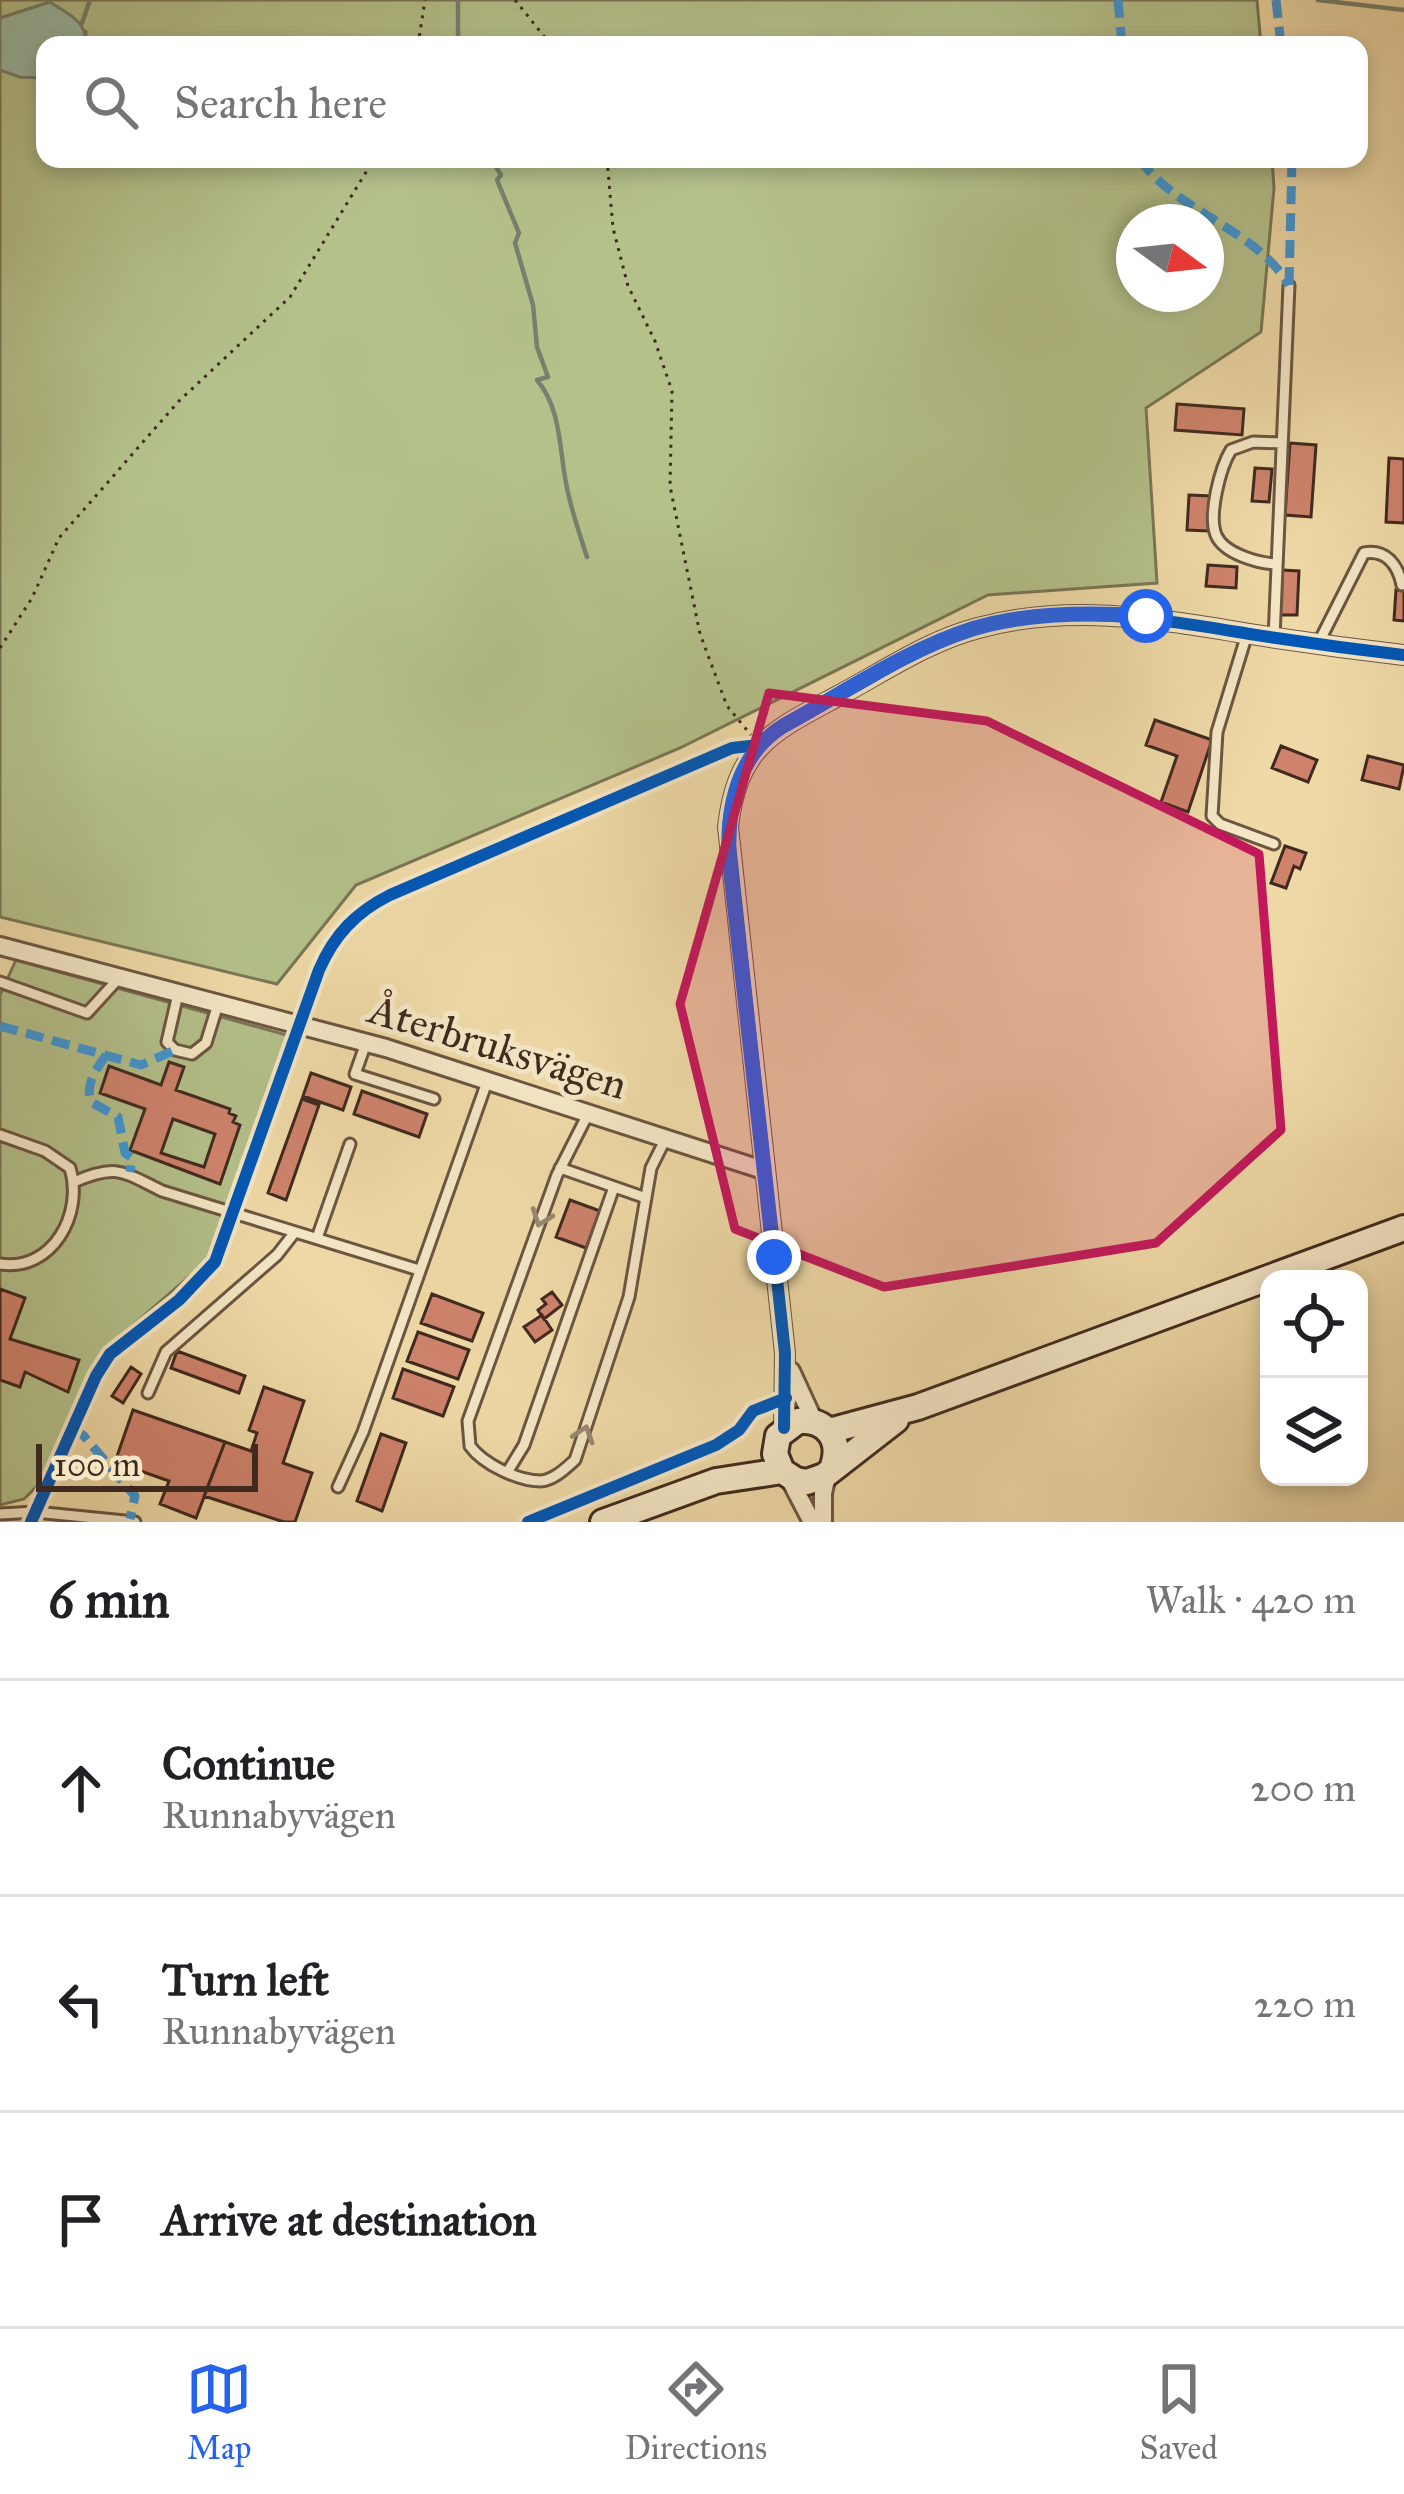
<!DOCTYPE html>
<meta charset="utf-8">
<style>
:root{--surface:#fff;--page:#f2f2f2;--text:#202124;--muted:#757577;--line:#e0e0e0;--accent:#2563eb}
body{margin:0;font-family:"IM FELL Great Primer",serif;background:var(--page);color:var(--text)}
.controls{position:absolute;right:36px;bottom:36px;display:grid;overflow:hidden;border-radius:24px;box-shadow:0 6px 18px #0003}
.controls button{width:108px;height:108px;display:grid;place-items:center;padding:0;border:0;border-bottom:3px solid var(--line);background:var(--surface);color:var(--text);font:60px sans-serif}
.compass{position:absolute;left:1116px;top:204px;width:108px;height:108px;border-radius:50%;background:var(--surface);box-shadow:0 6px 18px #0003;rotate:105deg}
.scale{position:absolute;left:36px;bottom:30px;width:222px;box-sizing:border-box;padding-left:12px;border:6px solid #402a1f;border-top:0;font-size:33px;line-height:42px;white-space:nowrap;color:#402a1f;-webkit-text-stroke:9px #f5e7c6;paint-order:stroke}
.stop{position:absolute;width:36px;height:36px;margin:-27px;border:9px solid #2563eb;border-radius:50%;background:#fff}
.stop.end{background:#2563eb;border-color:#fff;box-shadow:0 3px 12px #0008}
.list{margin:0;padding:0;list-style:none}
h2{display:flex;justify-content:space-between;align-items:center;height:156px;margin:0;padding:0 48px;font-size:51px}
h2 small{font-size:39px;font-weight:400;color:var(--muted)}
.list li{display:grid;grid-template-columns:78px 1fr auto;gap:36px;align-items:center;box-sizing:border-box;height:216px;padding:0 48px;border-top:3px solid var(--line)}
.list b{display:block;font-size:45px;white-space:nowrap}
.list p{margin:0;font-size:39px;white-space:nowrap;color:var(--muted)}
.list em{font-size:39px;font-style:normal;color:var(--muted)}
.icon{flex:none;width:66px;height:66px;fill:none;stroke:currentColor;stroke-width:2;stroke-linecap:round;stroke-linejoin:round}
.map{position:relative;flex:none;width:1404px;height:1522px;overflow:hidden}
.search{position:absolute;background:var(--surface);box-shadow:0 6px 18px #0003;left:36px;right:36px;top:36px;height:132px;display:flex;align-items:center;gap:30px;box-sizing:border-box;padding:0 42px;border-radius:24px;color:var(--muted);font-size:45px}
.sheet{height:804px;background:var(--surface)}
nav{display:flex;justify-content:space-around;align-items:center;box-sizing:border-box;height:168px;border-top:3px solid var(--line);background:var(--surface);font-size:33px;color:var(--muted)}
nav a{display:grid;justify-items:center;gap:6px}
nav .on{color:var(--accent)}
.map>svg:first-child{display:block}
.green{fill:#b4c18b;stroke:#7a7655;stroke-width:3;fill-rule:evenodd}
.water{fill:#9abba5;stroke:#76816f;stroke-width:3}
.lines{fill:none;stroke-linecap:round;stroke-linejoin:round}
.stream{stroke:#76816f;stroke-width:4.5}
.building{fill:#cf836d;stroke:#402a1f;stroke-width:3;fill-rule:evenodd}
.service-casing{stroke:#6c5641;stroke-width:15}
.minor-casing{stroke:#6c5641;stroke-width:22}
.secondary-casing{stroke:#402a1f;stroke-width:30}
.path{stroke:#402a1f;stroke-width:3;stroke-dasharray:3 6;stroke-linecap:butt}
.service{stroke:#f5e7c6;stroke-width:9}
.minor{stroke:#f5e7c6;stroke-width:16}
.secondary{stroke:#f5e7c6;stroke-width:24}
.quiet{stroke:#3f96d5;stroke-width:9;stroke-dasharray:18 9;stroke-linecap:butt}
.cycleway-casing{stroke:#f5e7c6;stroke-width:20}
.cycleway{stroke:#0057b8;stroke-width:12}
.oneway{stroke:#9a8872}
.route{stroke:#2563eb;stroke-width:15}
.marked{fill:#c2185b;fill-opacity:0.2;stroke:#c2185b;stroke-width:9;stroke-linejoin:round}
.labels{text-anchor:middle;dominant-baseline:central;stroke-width:10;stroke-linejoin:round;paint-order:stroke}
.street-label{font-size:42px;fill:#402a1f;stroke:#f5e7c6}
</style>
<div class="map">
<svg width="1404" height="1522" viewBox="0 0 1404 1522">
<rect width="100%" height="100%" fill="#efdaa7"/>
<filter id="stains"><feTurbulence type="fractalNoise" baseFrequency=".00167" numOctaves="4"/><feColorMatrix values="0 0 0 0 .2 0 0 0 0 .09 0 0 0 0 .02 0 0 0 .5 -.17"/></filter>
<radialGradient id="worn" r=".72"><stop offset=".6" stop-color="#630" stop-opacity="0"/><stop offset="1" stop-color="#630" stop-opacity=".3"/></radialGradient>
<path class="green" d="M0,0H1257L1261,45H85L86,32L50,2L0,18Z
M0,70L20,77L45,78V159H1272L1274,188L1261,332L1146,408L1157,583L988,595L680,748L356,885L277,984L0,917ZM1134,222H1206V294H1134Z
M16,960L290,1036L206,1262L110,1345L42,1481L24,1499L0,1505V995Z"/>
<path class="water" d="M50,2C68,14 88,21 85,45H45V78L20,77L0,70V18Z"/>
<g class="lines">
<path class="stream" d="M458,0V45
M1318,0L1404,10
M82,23L90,0
M491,159L501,175L497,180L519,233L515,243L533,305L537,347L548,377L537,380C558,405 559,437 564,471C568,500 578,529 587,557"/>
</g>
<path class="building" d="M1177,404L1244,409L1242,435L1175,430Z
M1290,443L1316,445L1311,517L1285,515Z
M1389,458L1404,459V523L1386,522Z
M1255,468L1272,469L1269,502L1252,501Z
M1189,495L1211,496L1208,531L1187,530Z
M1208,565L1237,567L1236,588L1206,586Z
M1282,570L1299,571L1297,615H1280Z
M1396,590L1404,591V621L1394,620Z
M1155,720L1212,740L1188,812L1161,802L1177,756L1146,745Z
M1281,746L1317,760L1308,782L1272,768Z
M1368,756L1404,765L1399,789L1362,780Z
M1285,846L1306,853L1300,869L1294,866L1286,888L1271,883Z
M169,1062L184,1067L176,1090L230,1109L229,1113L236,1116L233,1122L240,1125L220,1184L130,1150L145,1109L100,1093L109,1066L161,1085ZM173,1119L215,1134L204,1167L161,1153Z
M311,1073L351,1087L343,1110L303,1096Z
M362,1091L427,1114L419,1137L354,1114Z
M302,1099L319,1105L286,1200L268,1193Z
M570,1200L600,1211L586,1248L556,1237Z
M0,1289L25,1298L10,1339L79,1360L68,1392L25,1372L20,1387L0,1380Z
M552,1292L562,1305L544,1319L538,1310L546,1304L542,1299Z
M432,1294L483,1313L472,1341L421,1323Z
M542,1315L552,1330L535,1342L524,1327Z
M418,1332L469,1350L458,1379L407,1361Z
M177,1351L245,1376L239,1393L171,1368Z
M131,1367L141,1374L123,1403L112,1396Z
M403,1369L454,1387L443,1416L393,1398Z
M264,1387L304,1401L283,1463L312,1473L295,1522H284L204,1496L225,1442L251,1451L257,1433L249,1430Z
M133,1410L225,1442L196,1518L160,1504L169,1481L115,1462Z
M381,1434L406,1443L382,1511L357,1501Z"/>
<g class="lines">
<g class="service-casing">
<path id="service" d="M1276,564C1258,563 1224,554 1216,535C1208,515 1220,468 1231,450L1253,442L1282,443
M1247,634L1217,732L1212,816L1220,824L1274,844
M1274,638L1289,285
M1318,644L1364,553C1386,549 1398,565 1402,585
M0,982L87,1013L119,978
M178,994L167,1042L175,1050L192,1054L206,1043L218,1004
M366,1043L355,1074L434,1099
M589,1112L557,1175L468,1421L470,1446C483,1464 518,1481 541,1481C554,1480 566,1468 575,1460L629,1297L651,1168L666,1138
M0,1135L45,1151L70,1168C84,1213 53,1272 0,1264
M560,1168L646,1198
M74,1182C117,1163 123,1172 162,1191L419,1270
M317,1238L350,1144
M148,1393L166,1352L277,1255L295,1232
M508,1471L524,1445L614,1187
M338,1487L363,1432L488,1079
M0,1514L35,1512L135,1522"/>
</g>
<g class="minor-casing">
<path id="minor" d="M0,946L386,1048L763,1170
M791,1371L814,1421
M784,1428L785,1353L728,827C737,746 773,731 838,696C883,672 928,641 978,628C1070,603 1158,619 1250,634C1301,642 1352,649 1404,655
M789,1478L812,1522
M823,1522V1493L828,1472"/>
</g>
<g class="secondary-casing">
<path id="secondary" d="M829,1431L918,1407L1404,1228
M833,1466C842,1439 826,1419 798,1421L778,1436L775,1454L782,1471L796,1480L807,1482L824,1476L896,1420
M603,1522L716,1481L782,1471"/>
</g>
<path class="path" d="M515,0L551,45
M418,45L425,0
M1253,45L1280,38
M607,159L613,228L628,286L655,341L672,391L670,486L700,634L727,706L751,735
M0,648L32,598L59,538L178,402L290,297L374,159"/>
<use href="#service" class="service"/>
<use href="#minor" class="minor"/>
<use href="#secondary" class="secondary"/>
<path class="quiet" d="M1118,0L1122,45
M1276,0L1281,45
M1140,159C1172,209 1256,229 1289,285
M1289,285L1292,159
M0,1026L141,1065L175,1050
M106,1055C96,1070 85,1083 91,1102L118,1117L125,1153L132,1158L130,1172
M73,1429L83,1435L135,1496L130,1519"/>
<g class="cycleway-casing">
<path id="cycleway" d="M784,1428L785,1353L728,827C737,746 773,731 838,696C883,672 928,641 978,628C1070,603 1158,619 1250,634C1301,642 1352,649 1404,655
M31,1522L96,1376L110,1354L179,1300L215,1262L319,970C334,935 356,912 390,895L732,748L759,745
M528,1522L716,1445L739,1430L753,1411L786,1398"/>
</g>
<use href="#cycleway" class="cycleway"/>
</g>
<defs><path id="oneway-chevron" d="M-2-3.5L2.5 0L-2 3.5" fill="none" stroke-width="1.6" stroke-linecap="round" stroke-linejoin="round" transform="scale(3)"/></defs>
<g class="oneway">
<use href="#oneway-chevron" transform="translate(541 1218) rotate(110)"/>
<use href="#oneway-chevron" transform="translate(584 1434) rotate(-72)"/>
</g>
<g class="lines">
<path class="route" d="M774,1257L729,857C727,806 737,755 783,726C844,693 906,650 972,629C1027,612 1090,612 1146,616"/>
</g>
<path class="marked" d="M769,693L987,721L1259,854L1281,1130L1156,1243L884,1287L735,1229L680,1004Z"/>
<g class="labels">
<g class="street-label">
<text transform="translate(498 1047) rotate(17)">Återbruksvägen</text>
</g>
</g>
<rect width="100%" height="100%" filter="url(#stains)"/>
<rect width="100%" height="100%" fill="url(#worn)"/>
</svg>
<div class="controls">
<button><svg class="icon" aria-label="locate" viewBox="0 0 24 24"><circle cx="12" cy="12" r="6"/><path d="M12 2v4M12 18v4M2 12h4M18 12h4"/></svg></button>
<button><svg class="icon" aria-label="layers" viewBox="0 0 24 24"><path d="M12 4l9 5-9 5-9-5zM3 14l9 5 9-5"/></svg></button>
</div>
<svg class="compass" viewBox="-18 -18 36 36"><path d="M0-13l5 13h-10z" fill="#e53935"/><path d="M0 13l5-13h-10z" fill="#757577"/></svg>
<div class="scale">100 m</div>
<div class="stop" style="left:1146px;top:616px"></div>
<div class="stop end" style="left:774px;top:1257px"></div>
<div class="search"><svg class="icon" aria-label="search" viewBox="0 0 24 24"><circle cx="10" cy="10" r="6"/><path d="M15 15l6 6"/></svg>Search here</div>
</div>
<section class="sheet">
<h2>6 min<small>Walk · 420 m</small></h2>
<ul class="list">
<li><svg class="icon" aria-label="ahead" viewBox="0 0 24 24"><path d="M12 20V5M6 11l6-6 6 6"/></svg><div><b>Continue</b><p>Runnabyvägen</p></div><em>200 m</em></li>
<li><svg class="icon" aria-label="left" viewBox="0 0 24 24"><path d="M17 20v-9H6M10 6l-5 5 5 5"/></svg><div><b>Turn left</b><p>Runnabyvägen</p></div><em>220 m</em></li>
<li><svg class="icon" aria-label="arrive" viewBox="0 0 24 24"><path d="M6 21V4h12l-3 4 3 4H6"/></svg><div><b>Arrive at destination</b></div></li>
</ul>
</section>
<nav>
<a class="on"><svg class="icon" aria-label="map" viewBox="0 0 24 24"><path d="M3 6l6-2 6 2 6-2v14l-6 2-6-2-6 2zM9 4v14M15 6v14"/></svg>Map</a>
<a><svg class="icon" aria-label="directions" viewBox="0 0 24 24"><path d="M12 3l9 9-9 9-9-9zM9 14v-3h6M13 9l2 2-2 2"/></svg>Directions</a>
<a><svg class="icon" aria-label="saved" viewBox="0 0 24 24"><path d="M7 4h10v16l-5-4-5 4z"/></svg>Saved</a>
</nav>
